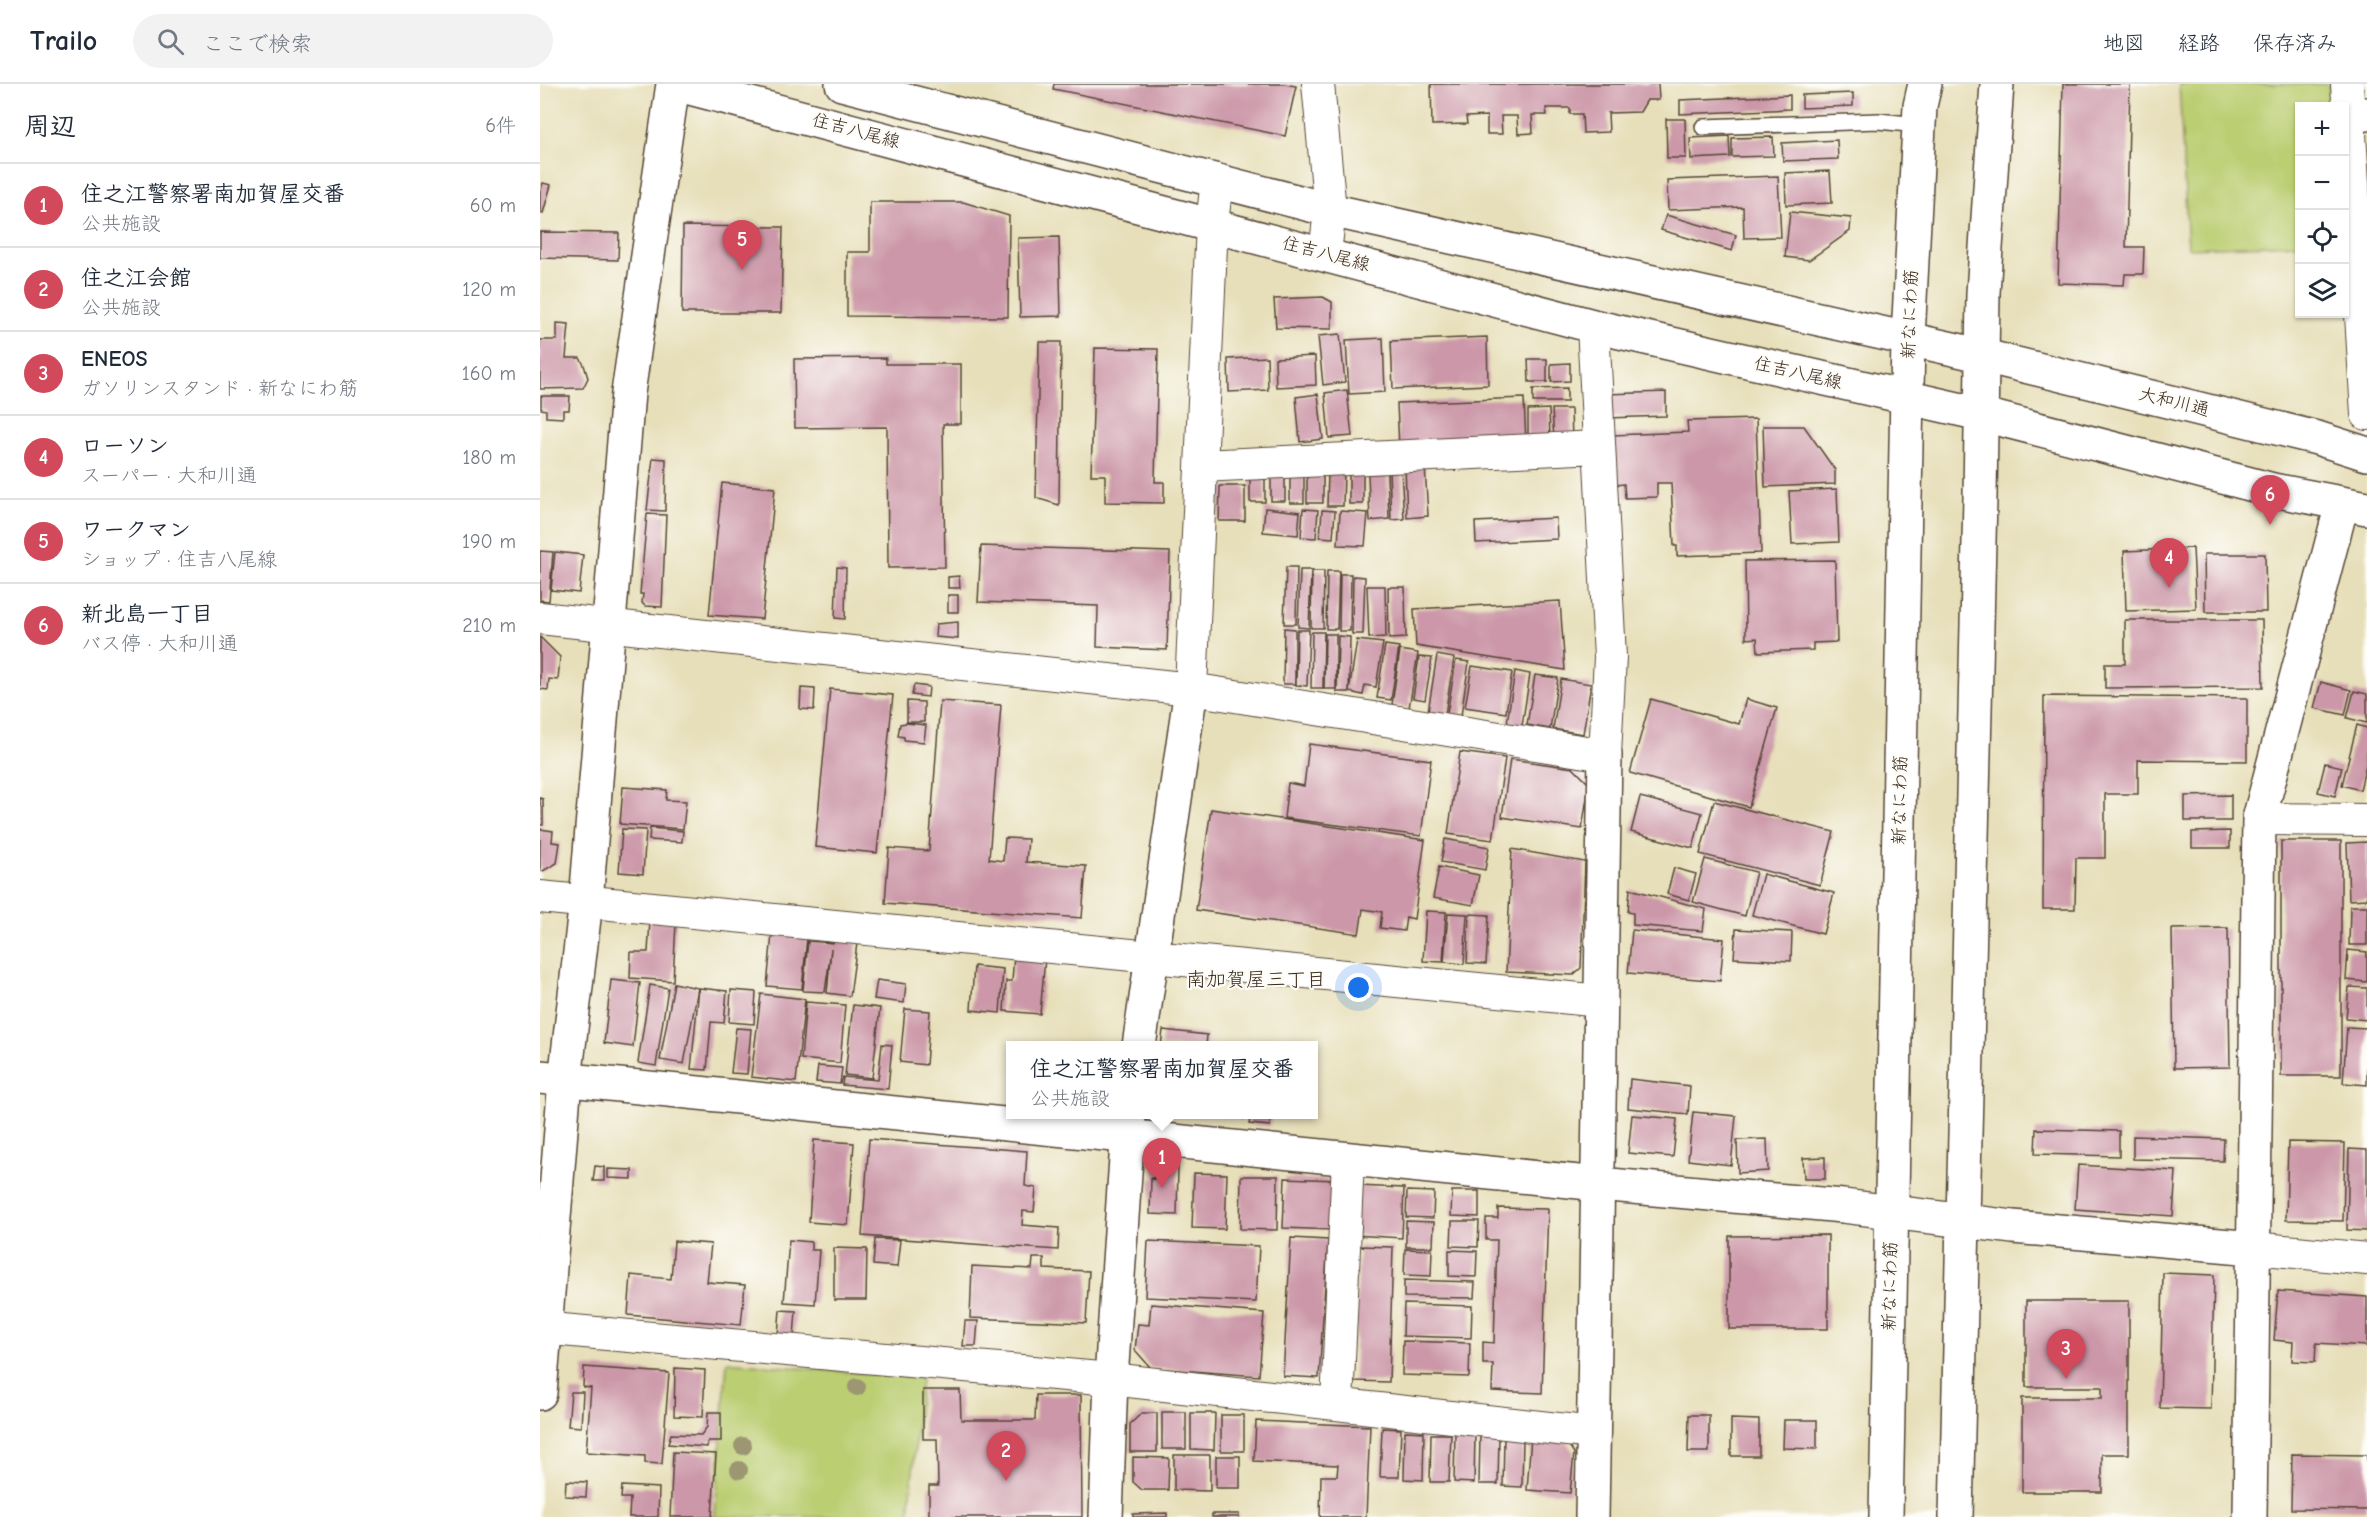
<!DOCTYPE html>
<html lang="ja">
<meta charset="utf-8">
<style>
:root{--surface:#fff;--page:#f2f2f3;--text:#1f2937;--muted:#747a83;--line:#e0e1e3;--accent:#d1495b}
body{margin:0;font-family:"Comic Neue","Klee One",sans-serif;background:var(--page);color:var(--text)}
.controls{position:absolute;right:18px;top:18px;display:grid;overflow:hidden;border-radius:0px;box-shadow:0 2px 4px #0004}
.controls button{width:54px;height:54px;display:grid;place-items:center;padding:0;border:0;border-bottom:2px solid var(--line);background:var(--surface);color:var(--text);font:30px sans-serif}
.you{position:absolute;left:819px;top:904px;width:21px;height:21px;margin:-15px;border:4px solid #fff;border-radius:50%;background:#1a73e8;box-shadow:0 0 0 9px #1a73e833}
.badge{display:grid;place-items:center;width:39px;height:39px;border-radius:50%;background:var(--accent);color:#fff;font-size:20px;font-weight:700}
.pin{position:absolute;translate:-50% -50px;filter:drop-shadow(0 2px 3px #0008)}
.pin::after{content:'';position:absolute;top:32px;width:21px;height:18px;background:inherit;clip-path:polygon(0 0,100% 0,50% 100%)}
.popup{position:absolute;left:466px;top:957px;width:312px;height:78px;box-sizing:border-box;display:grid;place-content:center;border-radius:0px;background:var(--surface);filter:drop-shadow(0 2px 4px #0005);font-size:20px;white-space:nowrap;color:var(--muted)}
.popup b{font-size:22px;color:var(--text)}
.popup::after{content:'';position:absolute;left:50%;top:100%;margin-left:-12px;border:12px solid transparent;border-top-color:var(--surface)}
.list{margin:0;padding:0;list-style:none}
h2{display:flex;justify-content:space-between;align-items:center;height:78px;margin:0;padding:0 24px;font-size:26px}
h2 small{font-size:20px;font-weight:400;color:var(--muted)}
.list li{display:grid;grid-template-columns:39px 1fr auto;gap:18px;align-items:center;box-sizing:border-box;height:84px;padding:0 24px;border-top:2px solid var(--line)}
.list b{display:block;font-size:22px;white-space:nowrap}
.list p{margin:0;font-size:20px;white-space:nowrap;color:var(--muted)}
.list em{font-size:20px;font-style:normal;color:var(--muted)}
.icon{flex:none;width:33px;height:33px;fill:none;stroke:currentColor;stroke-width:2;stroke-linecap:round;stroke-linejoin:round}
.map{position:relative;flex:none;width:1827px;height:1433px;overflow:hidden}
header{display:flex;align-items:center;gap:36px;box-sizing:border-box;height:84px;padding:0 30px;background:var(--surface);border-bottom:2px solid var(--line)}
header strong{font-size:28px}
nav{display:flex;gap:33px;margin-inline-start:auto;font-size:21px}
.search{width:420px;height:54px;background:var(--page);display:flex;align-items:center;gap:15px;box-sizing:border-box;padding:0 21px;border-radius:33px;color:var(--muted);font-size:22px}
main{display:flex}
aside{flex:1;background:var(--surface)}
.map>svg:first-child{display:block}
.green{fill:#bbce72;stroke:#7b7c48;stroke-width:1.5}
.building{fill:#cc98a9}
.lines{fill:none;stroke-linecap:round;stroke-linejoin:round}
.service-casing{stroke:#554535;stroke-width:18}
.minor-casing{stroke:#554535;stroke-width:34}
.tertiary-casing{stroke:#554535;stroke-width:36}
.primary-casing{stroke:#554535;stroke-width:36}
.service{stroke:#fff;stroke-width:15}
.minor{stroke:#fff;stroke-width:32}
.tertiary{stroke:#fff;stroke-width:33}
.primary{stroke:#fff;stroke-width:33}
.tree{fill:#9d9672}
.labels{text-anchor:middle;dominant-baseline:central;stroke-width:4.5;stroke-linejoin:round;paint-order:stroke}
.street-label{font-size:18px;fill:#3b2a1e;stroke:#fdfcf7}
.neighbourhood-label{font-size:20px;fill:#3b2a1e;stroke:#fdfcf7}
</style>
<header>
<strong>Trailo</strong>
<div class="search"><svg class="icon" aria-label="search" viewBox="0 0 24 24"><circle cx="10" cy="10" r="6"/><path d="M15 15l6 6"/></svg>ここで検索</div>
<nav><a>地図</a><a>経路</a><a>保存済み</a></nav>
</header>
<main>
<aside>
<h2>周辺<small>6件</small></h2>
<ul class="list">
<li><span class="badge">1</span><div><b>住之江警察署南加賀屋交番</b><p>公共施設</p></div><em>60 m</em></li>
<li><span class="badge">2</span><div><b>住之江会館</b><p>公共施設</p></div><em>120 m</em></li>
<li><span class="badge">3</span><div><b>ENEOS</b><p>ガソリンスタンド · 新なにわ筋</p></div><em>160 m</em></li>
<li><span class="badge">4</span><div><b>ローソン</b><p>スーパー · 大和川通</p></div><em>180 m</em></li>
<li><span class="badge">5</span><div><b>ワークマン</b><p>ショップ · 住吉八尾線</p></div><em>190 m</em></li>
<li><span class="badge">6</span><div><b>新北島一丁目</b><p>バス停 · 大和川通</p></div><em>210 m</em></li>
</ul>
</aside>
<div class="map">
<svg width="1827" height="1433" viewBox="0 0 1827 1433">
<rect width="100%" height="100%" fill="#fdfcf7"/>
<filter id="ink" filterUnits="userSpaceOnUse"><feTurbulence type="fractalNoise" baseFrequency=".0167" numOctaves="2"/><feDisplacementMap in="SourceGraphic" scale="12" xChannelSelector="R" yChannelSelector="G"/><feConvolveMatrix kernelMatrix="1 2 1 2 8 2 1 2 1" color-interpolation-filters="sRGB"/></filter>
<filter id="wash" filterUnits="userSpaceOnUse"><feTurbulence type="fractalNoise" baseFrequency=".008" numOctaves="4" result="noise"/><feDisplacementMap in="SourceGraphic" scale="24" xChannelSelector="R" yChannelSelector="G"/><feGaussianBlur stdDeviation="1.35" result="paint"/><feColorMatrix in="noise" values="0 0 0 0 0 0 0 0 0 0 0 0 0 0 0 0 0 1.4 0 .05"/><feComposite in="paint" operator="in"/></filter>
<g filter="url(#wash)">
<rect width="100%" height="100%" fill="#e7dfba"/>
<path class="green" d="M1639,0H1789L1790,22H1760L1759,160L1648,164Z
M187,1278L381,1294L369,1433H175Z"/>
<g id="blocks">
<path class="building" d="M514,0H744L756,2L745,52L513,5Z
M891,0H1118L1119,16H1107L1100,28L1068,29L1069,48L1043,49L1042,30H1030V24H1006L1007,31H992L993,49L978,50L977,32H961L962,50H947V32L926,33L927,40L892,41Z
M1523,0H1590L1586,163H1604L1603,190H1585L1584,201L1518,199Z
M1313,9V22L1262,24V11Z
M1250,11V25L1140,30V16Z
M1126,35H1145L1146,74H1127Z
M1189,52L1190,73L1151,75L1150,54Z
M1233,53L1234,72L1192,73V54Z
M1297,56L1298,75L1243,77L1242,59Z
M1290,87L1292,119L1246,121L1245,89Z
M1238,92L1241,153L1204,154L1203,123L1128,126L1127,96Z
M3,99L11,101L3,129L0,128V111Z
M330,118H423L469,132L468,233L307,232V168H330Z
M1250,128L1311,134L1310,147L1269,176L1245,173Z
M1126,131L1196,151L1192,167L1121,146Z
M143,142L243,143L241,229H142Z
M0,148L79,149L78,176L0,174Z
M519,153L521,232L480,233L478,154Z
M783,213L792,218V245L736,244L734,215Z
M17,239L29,240L26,274H40L44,281L48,294L43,304L0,305V256H17Z
M800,250L805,298L783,301L778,252Z
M947,253L948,301L853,305L851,257Z
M843,254L845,308L809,310L806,256Z
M499,258H521L519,421L496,414Z
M555,264L618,265L615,398H624V419L565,418V391H551Z
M775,272L776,301L736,303L735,274Z
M727,273L728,306L689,308L688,275Z
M346,274V280H421V340H403L405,483L348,484L347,343L255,344L254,275Z
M988,275H1007V298H989Z
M1030,279V297L1011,298V280Z
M1027,304V318H993V305Z
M807,306L812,352L789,354L785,309Z
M1126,308V332L1067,334L1066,310Z
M778,310L783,355L760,358L756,313Z
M1,312H30L29,326H23V334L6,333V326L1,325Z
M984,314L986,359L859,364L857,319Z
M1009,325L1010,355H988V326Z
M1012,325H1031L1032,356H1014Z
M1216,335L1221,469L1137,472V462H1134L1131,399H1117V413L1085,414L1084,400L1075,401L1072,351L1148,348L1147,337Z
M1223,342H1264L1295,386V400L1225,403Z
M113,374L126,375L125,427L107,426Z
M865,382H885L888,432L867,434Z
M849,385H861L864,435L851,436Z
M809,387H823V420H809Z
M750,389H764V419H750Z
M788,389H804L803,422H787Z
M847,389L849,435L830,437L828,390Z
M731,390H745V417H731Z
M767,390H783V419H767Z
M710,392L725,393V418H710Z
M182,399L235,404L222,535L169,531Z
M680,402H705V437H679Z
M1297,405L1299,458L1252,460L1249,407Z
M725,424L760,428L758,451L723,448Z
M763,425L778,426L776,454L761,453Z
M782,426L795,427L793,454L780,453Z
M800,427L828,429L825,462L798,461Z
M107,430L126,431L122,523L105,522L102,519L103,510H100Z
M1016,434L1017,455L936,459L935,438Z
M441,462L630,468L627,566L557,563L558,522L438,518Z
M1653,464L1656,525L1586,527L1584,467Z
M0,467L13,468L9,517L0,516Z
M15,468L43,471L39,509L11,506Z
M1664,470H1725L1726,528H1665Z
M1295,476L1297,558L1273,559V566L1218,568L1217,554L1206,555L1205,477Z
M297,483L306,484L305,535L295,534Z
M746,483H757L756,540H744Z
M760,486H771L769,544L758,543Z
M772,487H784L783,544H771Z
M787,487H799L797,545H786Z
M800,490H811L810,547H799Z
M419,492L420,504H408V493Z
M813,492L825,493L823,550H812Z
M827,502H845L846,553L829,554Z
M848,503H865L866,554L849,555Z
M408,511H418V528H408Z
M1020,517L1025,586L876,562L874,525Z
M1585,536H1722L1723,603L1565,604V580H1585Z
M418,538V555L395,553L396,540Z
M744,544L755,545V600H743Z
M757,546H769L767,602L756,601Z
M772,548H784L783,604H771Z
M785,550H796V605H784Z
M798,552L810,553L809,608H797Z
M0,553L20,573L18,596L9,595L8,606L0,605Z
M817,556L843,559L836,603L825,601L823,611L809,608Z
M845,561L859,563L851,616L837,614Z
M860,566L878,569L869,624L852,621Z
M897,571L914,574L905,631L888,628Z
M879,573L892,574L885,616L873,614Z
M916,576L929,578L921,632L907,630Z
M932,582L972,588L966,629L925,623Z
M975,587L990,590L982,642L967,639Z
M995,591L1018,594L1010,645L987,641Z
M1021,595L1051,600L1043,650L1013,645Z
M1781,598L1811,606L1805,631L1774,624Z
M374,601L389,603L388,613L372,611Z
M261,604L275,605L274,626L260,625Z
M290,605L353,611L337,769L275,763Z
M1814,607L1827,610V639L1807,634Z
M1504,612L1707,614V677L1598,676V710H1565V774H1536L1535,825H1503Z
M1111,615L1199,640L1206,615L1237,624L1209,723L1090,689Z
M367,617L384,618V638H367Z
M400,617L461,621L449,775L463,777L465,754L488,755L486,778L546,782L542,834L345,819L349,764L389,767Z
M366,639L386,641L384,658L364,656V653L358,652L360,640Z
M1817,641L1827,644V676L1820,706L1802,701Z
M769,660L891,676L881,752L744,734L748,699L764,702Z
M920,668L965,674L953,756L908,750Z
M970,675L1033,684L1049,700L1042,745L962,733Z
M1785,679L1802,683L1795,712L1778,708Z
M83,703L127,706L126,716L146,717L143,745L80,740Z
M1691,711V737H1645V712Z
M1100,713L1162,729L1153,764L1091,748Z
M0,714L3,715V741H0Z
M1174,717L1294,748L1280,801L1160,770Z
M671,725L885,756L874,835L866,833L864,847L840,844L842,828L823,825L819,850L656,826Z
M110,744L143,747L142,758L109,756Z
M0,745L13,747L12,758L20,759L17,779L3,787H0Z
M82,745L106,746L103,790L79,788Z
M1690,747V764H1652V748Z
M905,755L949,763L945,786L901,778Z
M1741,757H1801V992H1741Z
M1827,758V815L1809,816L1807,759Z
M972,765L1045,778L1041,884L1033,891L966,888Z
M1165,775L1216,788L1205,832L1153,818Z
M899,783L939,791L933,821L893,814Z
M1134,784L1156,790L1149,816L1127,810Z
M1223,790L1294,809L1283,850L1212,831Z
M1090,805L1166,825L1163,847L1093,841V829L1088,828Z
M1810,822H1827V861H1809Z
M886,827L906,828L903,878L883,877Z
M908,829L927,830L924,880L904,878Z
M929,830L949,831L946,880L927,879Z
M110,837L136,838L133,897L90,894L91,868H108Z
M1688,844L1690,983L1634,984L1632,845Z
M1196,845L1252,848L1251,877L1194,874Z
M1092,846L1184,855L1180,897L1088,889Z
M232,850L267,853L262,905L227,902Z
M293,856L317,859L310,912L287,909L291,865L285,908L263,907L268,857L293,859Z
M1808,866L1827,868V898L1806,896Z
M474,871L505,874L500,930L464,927L466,897H472Z
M434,882L463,885L460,929L431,926Z
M71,896L100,899L93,963L64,959Z
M337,896L366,900L364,919L334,915Z
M134,899L158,904L144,980L120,976Z
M110,901L128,904L116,982L98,979Z
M1809,903L1827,904V936L1806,934Z
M159,904L187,907L184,939L171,938L167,986L151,985Z
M191,906L216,908L214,940L189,938Z
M221,910L265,915L256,998L211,993Z
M266,918L305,921L300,979L261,975Z
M313,921L340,924L332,994L305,991Z
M365,925L390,927L386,981L360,978Z
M1807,943L1827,944V1001L1803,999Z
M196,944L211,945L207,990L191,989Z
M623,946L667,951L666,962H621Z
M342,960L352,961L348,1005L302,1001L303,993L338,996Z
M278,982L302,984L300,1000L276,998Z
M1090,995L1150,1002L1148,1030L1088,1024Z
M1153,1028L1196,1032L1191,1081L1148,1076Z
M677,1030H705L704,1035Z
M711,1030H731L730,1042L709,1040Z
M1092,1031L1137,1035L1133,1073L1088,1069Z
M1496,1045L1579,1047V1072L1495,1070Z
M1593,1052L1684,1055L1683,1077L1593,1075Z
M329,1055L487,1067L485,1102L496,1104L494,1128L483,1127L482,1141L519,1144L518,1166L322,1152Z
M1227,1055L1228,1087L1198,1089L1197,1056Z
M274,1056L314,1059L308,1141L269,1138Z
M1748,1058L1805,1059L1803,1137L1746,1136Z
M1809,1065L1827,1066V1147L1807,1146Z
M1285,1073V1095H1264L1263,1074Z
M1538,1081L1636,1087L1633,1132L1535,1125Z
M55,1082L64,1083V1097H53Z
M614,1083H638L637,1131L610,1130L611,1094L614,1095Z
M68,1085L92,1086V1095L68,1094Z
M654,1089L687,1090L685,1145L652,1144Z
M701,1092H738L737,1146L700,1145Z
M745,1094L796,1096L794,1146L743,1144Z
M817,1102L864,1104L862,1154L814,1151Z
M867,1107L894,1108L893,1134L866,1133Z
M912,1107H939V1133L911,1132Z
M958,1124L1008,1125L1002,1309L952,1307L953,1280H943V1258L954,1259L957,1156H946V1134H958Z
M866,1137L894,1138L893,1163H866Z
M912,1137H939L938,1163L911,1162Z
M1288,1151V1245H1189V1152Z
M751,1154L788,1156L779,1294L743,1292Z
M335,1155L360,1156L357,1183L333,1181Z
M249,1156L271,1158V1166H279L275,1220L244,1218Z
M134,1157L171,1160L167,1198L205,1201L201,1241L88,1231L91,1191L131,1195Z
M608,1157L719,1162L716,1218L605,1213Z
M819,1162L853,1163L849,1298L814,1297Z
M294,1164L327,1165L326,1216H294Z
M865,1165L892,1166L891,1192L864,1191Z
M909,1166L937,1167L936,1193L909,1192Z
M493,1174H504V1185L549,1187L546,1239L430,1234L432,1182L492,1185Z
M1623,1189L1674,1191L1671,1325L1620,1324Z
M864,1196L935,1198L934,1214L864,1213Z
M1738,1207L1827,1213V1262L1776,1259L1775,1278L1752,1277L1753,1258L1734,1256Z
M1486,1217H1589V1370H1562V1408H1482V1314H1562V1303H1486Z
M611,1220L724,1229L719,1292L611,1284L595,1266L598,1240L609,1241Z
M864,1220L932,1222L931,1254L863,1252Z
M240,1226L256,1227L254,1252L238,1251Z
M425,1237H438L436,1262H423Z
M863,1257L930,1259L929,1293L862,1291Z
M44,1283L129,1289L122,1380L105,1379V1372L46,1368L51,1304L43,1303Z
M135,1284L165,1286L163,1333L134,1332Z
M383,1306H420L421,1336H495L496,1311H541L542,1433H389V1402H398L397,1355H383Z
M31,1308H43L41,1343L28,1342Z
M168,1328H181V1357H168L167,1363L128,1360L131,1350L161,1351L167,1343Z
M622,1328H646V1365H622Z
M602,1329H617V1368H590V1340Z
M651,1329H675L674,1366L651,1365Z
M681,1331H704V1367H681Z
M1149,1331H1169V1368H1148Z
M1191,1335L1219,1336V1372H1191Z
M1244,1336H1277V1365L1243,1364Z
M716,1337L830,1342L826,1433H780L781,1392H797L798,1381L714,1377Z
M842,1344L861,1345L859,1393H840Z
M865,1347L884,1348L883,1396L864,1395Z
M915,1349L935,1350L934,1399L914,1398Z
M891,1350H911L909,1398H890Z
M940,1351L959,1352L958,1400H939Z
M991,1352L1024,1354L1034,1369L1030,1409L987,1406Z
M964,1354L983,1355L982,1403L963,1402Z
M133,1368L176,1370L172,1433H130Z
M1752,1370L1827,1371V1426L1751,1425Z
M634,1371H670V1407L634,1406Z
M676,1372H700V1404H676Z
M593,1373L629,1374L628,1406H602L593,1398Z
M26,1397L47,1398L46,1413L25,1412Z
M82,1402L119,1404L118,1433H89L90,1414H81Z
M627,1429V1433H593V1430Z
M672,1430H699V1433H672Z"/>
</g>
</g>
<g filter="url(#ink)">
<use href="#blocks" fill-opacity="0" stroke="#554535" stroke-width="1.5"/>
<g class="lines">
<g class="service-casing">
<path id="service" d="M1163,43L1338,37L1379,41"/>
</g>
<g class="minor-casing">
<path id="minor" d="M778,0L790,126L785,170
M1807,0L1827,330
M661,382L1058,363
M0,534L651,605L1065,671L1070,573L1053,242
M651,605L672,140L677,96
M1719,735L1827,736
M0,813L1061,917
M1714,1164L1827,1175
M0,1244L571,1295L1054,1349
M797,1320L808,1075"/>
</g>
<g class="tertiary-casing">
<path id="tertiary" d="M1809,31L1827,30
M1440,271L1777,354L1827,370
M1440,330L1733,406L1827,424
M599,962L651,605
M0,993L1059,1100L1303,1122L1473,1143L1714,1164
M0,1309L25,996L46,817L88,309L133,0
M566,1433L571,1295L589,1030
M1052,1433L1065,671
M1710,1433L1719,735L1802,420"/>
</g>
<g class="primary-casing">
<path id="primary" d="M135,0L1053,242L1440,330
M302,0L790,126L1440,271
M1346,1433L1368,254L1380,22L1385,0
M1416,1433L1440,414L1443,209L1457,0"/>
</g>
<use href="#service" class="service"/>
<use href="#minor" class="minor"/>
<use href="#tertiary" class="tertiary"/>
<use href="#primary" class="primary"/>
</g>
<g class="tree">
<circle cx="317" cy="1303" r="9"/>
<circle cx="203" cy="1362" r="9"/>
<circle cx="199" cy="1386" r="9"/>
</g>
</g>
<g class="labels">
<g class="street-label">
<text transform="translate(316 47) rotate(15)">住吉八尾線</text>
<text transform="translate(786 170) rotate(15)">住吉八尾線</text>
<text transform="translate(1370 230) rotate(-88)">新なにわ筋</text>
<text transform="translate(1258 289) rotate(13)">住吉八尾線</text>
<text transform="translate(1634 318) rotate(14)">大和川通</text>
<text transform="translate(1360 716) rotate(-89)">新なにわ筋</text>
<text transform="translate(1350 1202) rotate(-89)">新なにわ筋</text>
</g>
<g class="neighbourhood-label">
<text x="716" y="895">南加賀屋三丁目</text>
</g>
</g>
</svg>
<div class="controls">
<button>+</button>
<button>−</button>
<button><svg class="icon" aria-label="locate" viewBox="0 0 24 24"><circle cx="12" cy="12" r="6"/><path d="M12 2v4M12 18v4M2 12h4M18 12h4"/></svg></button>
<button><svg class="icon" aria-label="layers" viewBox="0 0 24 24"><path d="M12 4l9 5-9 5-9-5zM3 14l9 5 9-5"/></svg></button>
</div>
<div class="you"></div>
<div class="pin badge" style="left:622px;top:1104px">1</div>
<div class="popup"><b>住之江警察署南加賀屋交番</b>公共施設</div>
<div class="pin badge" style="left:466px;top:1397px">2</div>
<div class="pin badge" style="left:1526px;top:1295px">3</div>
<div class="pin badge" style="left:1629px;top:504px">4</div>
<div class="pin badge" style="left:202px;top:186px">5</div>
<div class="pin badge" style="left:1730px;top:441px">6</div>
</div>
</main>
